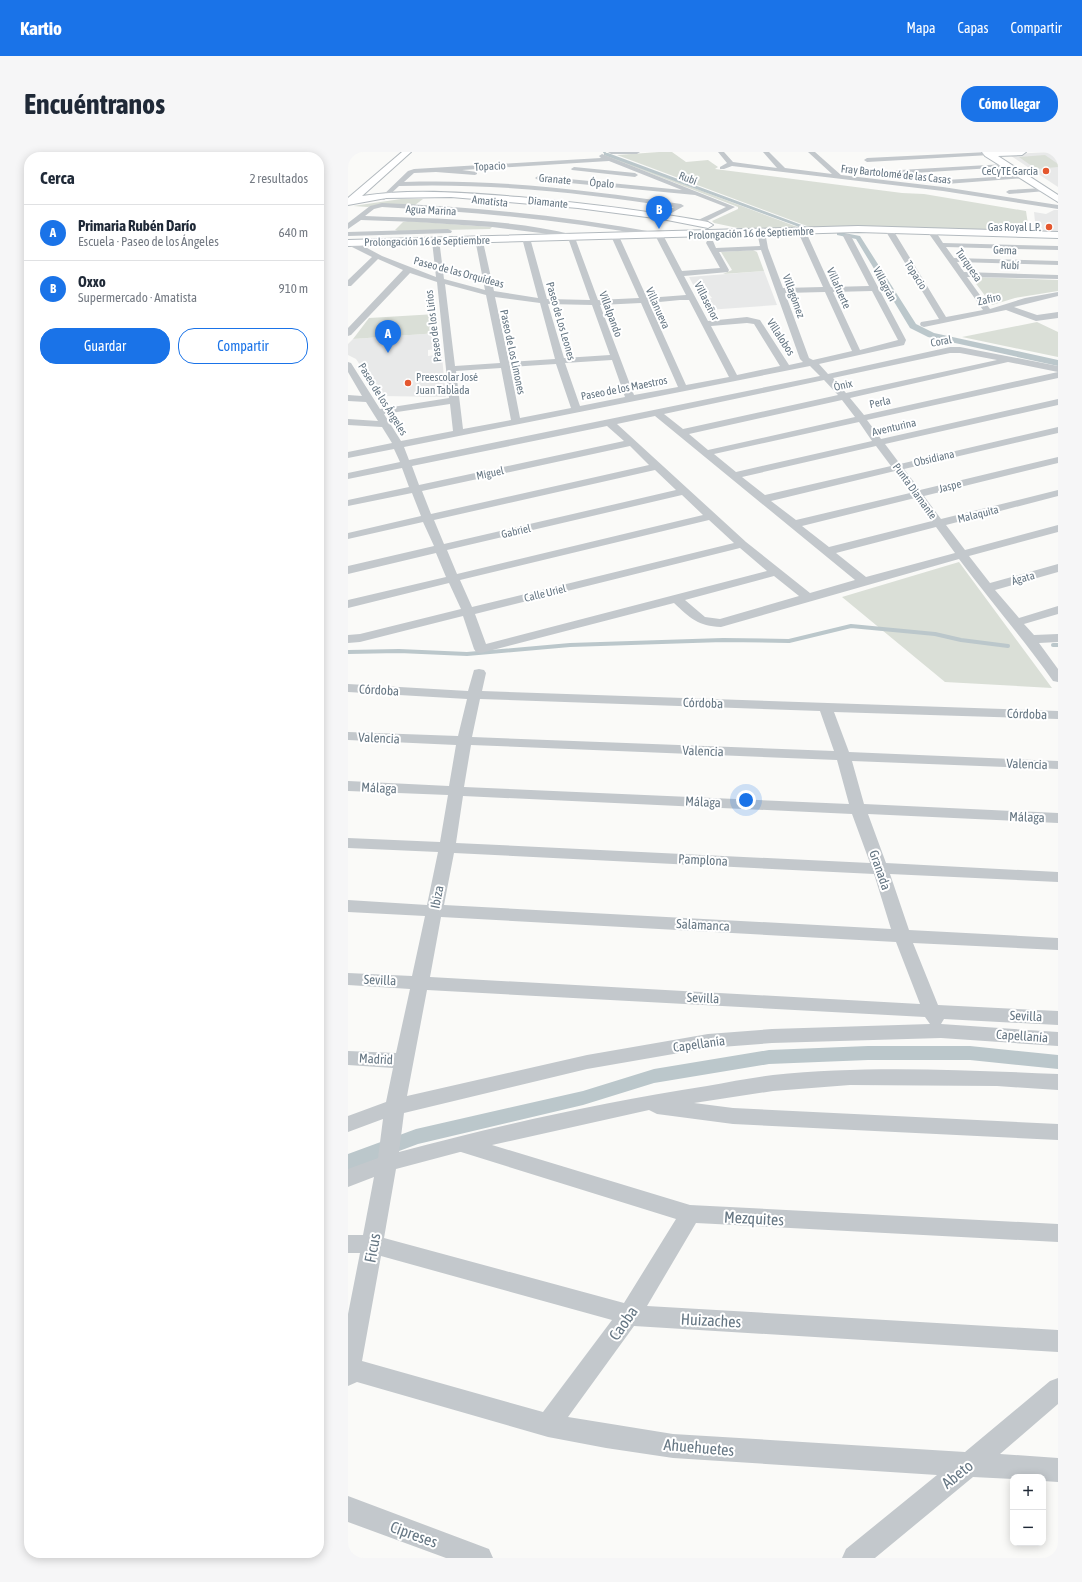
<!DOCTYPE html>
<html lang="es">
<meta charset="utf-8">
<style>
:root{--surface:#fff;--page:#f6f6f7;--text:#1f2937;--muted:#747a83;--line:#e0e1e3;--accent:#1a73e8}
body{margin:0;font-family:"Asap Condensed",sans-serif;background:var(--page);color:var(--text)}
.controls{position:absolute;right:12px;bottom:12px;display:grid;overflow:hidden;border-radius:8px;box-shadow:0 2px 10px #0003}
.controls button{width:36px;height:36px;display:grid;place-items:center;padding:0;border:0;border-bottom:1px solid var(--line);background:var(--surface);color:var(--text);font:20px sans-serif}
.you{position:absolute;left:398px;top:648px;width:14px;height:14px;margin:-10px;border:3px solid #fff;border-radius:50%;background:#1a73e8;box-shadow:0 0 0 6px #1a73e833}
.badge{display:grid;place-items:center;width:26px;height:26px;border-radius:50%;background:var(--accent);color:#fff;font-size:13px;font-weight:700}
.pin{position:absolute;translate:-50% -33px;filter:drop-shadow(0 1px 2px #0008)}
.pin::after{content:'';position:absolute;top:21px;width:14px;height:12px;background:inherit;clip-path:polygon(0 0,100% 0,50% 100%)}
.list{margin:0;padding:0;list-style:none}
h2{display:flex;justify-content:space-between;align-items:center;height:52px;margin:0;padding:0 16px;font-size:17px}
h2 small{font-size:13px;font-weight:400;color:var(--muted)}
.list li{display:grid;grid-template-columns:26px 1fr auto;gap:12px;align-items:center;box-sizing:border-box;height:56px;padding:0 16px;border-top:1px solid var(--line)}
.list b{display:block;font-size:15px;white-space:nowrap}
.list p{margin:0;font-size:13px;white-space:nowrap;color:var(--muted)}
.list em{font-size:13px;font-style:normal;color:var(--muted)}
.actions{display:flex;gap:8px;padding:12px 16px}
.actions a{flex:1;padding:9px 0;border:1px solid var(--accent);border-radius:16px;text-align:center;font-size:14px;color:var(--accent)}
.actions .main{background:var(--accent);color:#fff}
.map{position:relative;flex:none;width:710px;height:1406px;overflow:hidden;border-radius:16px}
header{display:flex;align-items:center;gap:24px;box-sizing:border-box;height:56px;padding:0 20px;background:var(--accent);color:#fff}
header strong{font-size:19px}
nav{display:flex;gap:22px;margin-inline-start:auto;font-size:14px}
.intro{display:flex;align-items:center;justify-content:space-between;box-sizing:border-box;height:96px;padding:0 24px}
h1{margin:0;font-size:28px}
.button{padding:10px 18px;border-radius:16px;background:var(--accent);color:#fff;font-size:14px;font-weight:700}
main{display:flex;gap:24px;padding:0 24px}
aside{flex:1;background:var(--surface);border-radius:16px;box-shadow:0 2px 10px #0003}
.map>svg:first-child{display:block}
.built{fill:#e8e9e9}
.green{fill:#dadfd7}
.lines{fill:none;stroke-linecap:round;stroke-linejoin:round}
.stream-far1{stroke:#bbc7cb;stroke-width:2}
.stream{stroke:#bbc7cb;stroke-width:4}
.canal{fill:#bbc7cb;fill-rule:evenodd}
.secondary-casing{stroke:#b3babf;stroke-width:2}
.street{fill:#c3c8cc;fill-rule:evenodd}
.secondary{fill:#fff;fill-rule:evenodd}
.poi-dot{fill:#e4572e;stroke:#fff;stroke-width:1.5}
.labels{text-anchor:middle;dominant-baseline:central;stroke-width:4;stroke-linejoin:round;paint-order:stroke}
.far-street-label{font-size:11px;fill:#657683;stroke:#fff}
.far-poi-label{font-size:11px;fill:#657683;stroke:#fff;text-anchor:end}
.street-label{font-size:13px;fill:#657683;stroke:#fff}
.near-street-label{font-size:16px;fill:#657683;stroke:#fff}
</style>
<header>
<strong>Kartio</strong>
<nav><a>Mapa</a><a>Capas</a><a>Compartir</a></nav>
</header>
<div class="intro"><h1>Encuéntranos</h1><a class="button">Cómo llegar</a></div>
<main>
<aside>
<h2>Cerca<small>2 resultados</small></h2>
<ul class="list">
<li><span class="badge">A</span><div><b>Primaria Rubén Darío</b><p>Escuela · Paseo de los Ángeles</p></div><em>640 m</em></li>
<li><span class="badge">B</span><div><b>Oxxo</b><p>Supermercado · Amatista</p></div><em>910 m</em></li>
</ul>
<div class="actions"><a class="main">Guardar</a><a>Compartir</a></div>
</aside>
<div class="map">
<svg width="710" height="1406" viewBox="0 0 710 1406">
<rect width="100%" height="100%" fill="#fafaf8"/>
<path class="built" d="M710,0V35L660,2L703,0Z
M706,58H710V80L688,79L686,60L698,62Z
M416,119L429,153L359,158L356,149L359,147L364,146L360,141L349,140L341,125Z
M90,181L92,194L88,197L80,198V204L88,203L94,205L98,245L33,244L8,207L0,203V192L5,187Z"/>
<path class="green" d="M311,0H324L338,10L360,8L370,15L367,17L554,41L576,42L678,59L681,79L515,74L469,77L459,74L269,3Z
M255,3H259L452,76L404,79L366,71L364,69L390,57V55Z
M697,3L710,12V15L688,17L671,5Z
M53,47H75L67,53L33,52L20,55L5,54Z
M60,69L144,75L142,77L50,79L47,78L55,70Z
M405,98L409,100L416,119L375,122L384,118L373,100Z
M623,125L710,128V139L667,146L644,153Z
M88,162L90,181L5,187L21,166Z
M689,170L710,180V205L614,185Z
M611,410L704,536L597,530L494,445Z"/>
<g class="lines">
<path class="stream-far1" d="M256,0L258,2"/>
<path class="stream" d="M705,493H710
M0,500L51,499L119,502L222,493L375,488L441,489L503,474L587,482L613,488L660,494"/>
<path class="canal" d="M256,1H260L467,78L462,79L256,3Z
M491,80L512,84L568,172L586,181L710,208V214L580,185L562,176L508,87L489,83V81Z
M520,894H622L710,903V917L622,908H520L421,912L306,931L235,953L70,992L0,1018V1002L68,977L235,939L306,917L421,898Z"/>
<g class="secondary-casing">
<path id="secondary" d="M54,0H63L14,44C66,36 118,41 171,45C234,51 297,58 360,70L365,73L360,76L314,67L230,56L103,45L38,46L0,53V46Z
M634,0H678L674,3L650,4L710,43V50L637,4Z
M510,74L710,80V86L510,80L0,94V88Z"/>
</g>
<path class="street" d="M260,0H292L289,2H263Z
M370,0H376L385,10L429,16L415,0H421L437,16L484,22L460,0H467L493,23L595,35L710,53V57L595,39L384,14L376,17H372V15L379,11Z
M640,0L642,1V3L519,10L516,8L519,6Z
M254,2L387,55L351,73H348V69L378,55L347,43L190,28L187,26L190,24L334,38L261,9L114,18L129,20V22L127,23L88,20L66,21L56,30C148,27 241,38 333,52L336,54L309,69H306V65L326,55C235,41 143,31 51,34L36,48L31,47L60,19L66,17L253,6L251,4Z
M658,12L660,13V15L534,23L531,21L534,19Z
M226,15L287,21L290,23L287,25L224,18L223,17Z
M676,23L678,24V26L598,32L595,30L598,28Z
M696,36L698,37V39L661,42L658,40L661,38Z
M34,51C127,55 219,64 311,81L315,83L334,119L372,116L358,91L359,89H365L368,96L412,94L409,80L413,78L417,80L420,96L435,136L475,135L450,80L454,78L458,80L483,135L521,134L495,84L499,82L503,84L558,188L556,193L471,212L480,222L602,195H612L710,214V220L660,210L502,246L516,263L710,220V226L519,268L533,287L710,247V253L537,292L552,312L710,275V281L556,317L572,338L710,305V311L576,344L593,367L710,338V344L598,373L617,398L710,373V380L621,404L642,431L710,412V420L647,438L671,466L710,454V462L676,472L686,483L710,482V490L691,491L710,517V530L705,529C675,486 642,449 611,407L373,475C350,474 342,466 326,451L133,501L128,500L126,497L115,464L12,490L0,491V483L12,482L113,457L101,431L0,456V448L98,425L88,401L0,422V414L86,394L75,370L0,387V381L73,364L64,341L0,354V348L61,335L54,316L0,327V321L52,310L46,297L0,306V300L44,291L34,275L0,273V267L30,269L18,250L0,249V243L14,244L0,220V210L3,211L32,257L101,246L89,130L62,121L3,183L0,184V176L55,118L30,107L3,134H0V128L24,105L0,93V89H6L34,104L88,125L84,89L88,87H91L96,127L137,138L127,87L131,85H134L146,139L190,146L174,86L178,84L182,86L199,147L242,148L220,86L193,81L144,75L69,70L13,68L0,77V71L22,54ZM34,55C126,60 217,68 308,85L338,143L299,146L270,82H264L263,84L291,146L250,148L226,83C161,66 85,67 17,64L26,57ZM413,98L452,207L455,210L441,213L412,168L399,165L360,169L336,124L380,120L381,118L371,100ZM97,132L138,143L152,211L107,214ZM524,139L550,188L512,198L485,140ZM477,140L504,199L465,208L461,206L437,141ZM147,145L192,151L207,207L161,210ZM332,148H341L381,225L338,233L301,151ZM293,151L330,235L286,243L252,153ZM200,152L244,153L262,203L216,206ZM399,171L406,172L432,214L389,223L363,174ZM602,201H612L649,208L498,241L485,226ZM264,208L277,245L232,254L217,211ZM208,212L223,256L172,266L162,215ZM462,214L472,224L61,308L56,295ZM153,216L163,268L115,277L108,219ZM476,228L490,243L335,277L316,262ZM494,248L507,265L360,298L341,282ZM102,252L105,279L53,289L36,262ZM307,264L507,428L462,441L398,390L269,272ZM511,270L524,289L388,320L366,302ZM259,274L276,289L71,333L64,314ZM282,294L301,313L83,362L74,339ZM528,294L543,314L417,343L394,325ZM307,318L328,338L96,392L86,368ZM547,319L562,341L448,368L423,349ZM334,343L355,363L109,422L99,398ZM567,346L584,369L481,395L454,374ZM361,368L386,391L124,455L112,428ZM588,375L607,401L518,425L488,401ZM392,396L419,419L138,492L127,462ZM426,424L451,444L372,467L357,465L337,448Z
M538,76H541L545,78L598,165L635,158L579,79L580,77H586L595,91L710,94V98L598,95L606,106L710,109V113L609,110L616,120L710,123V127L619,125L642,157L677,146L710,140V144L666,155L689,163L710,160V166L688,169L658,158L576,175L573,174L572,172L573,170L591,167L537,78Z
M100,77L104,79L103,81L0,84V80Z
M131,517L136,518L138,521L134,539L710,559V567L486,560L501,600L710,609V617L504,609L516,652L710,661V671L520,662L538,711L710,720V730L542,722L561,778L710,786V798L565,791L590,853L710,859V873L596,867L593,872L710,880V894L593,886L424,891L360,896L239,917L56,961L51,1000C152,973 255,950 359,934C381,930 403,926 425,923C519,913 616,918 710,922V938L649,934L502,933L425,939L346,951L385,956L710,972V988L385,972L309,962L301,958L144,993L342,1053L710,1072V1090L348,1071L299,1154L710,1178V1200L286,1174L220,1265L325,1282L617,1300L702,1229L710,1226V1252L652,1302L710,1306V1330L695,1329V1325H665V1327L625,1325L527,1406H494L498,1397L589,1323L325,1306L258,1296L200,1285L9,1230L0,1234V1162L12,1101H0V1083H15L26,1025L0,1035V1017L30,1006L35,967L0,980V964L38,950L45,916L0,913V899L48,901L62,837L0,833V821L64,824L77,764L0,760V748L79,753L90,700L0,696V686L92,690L100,643L0,639V629L101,634L108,593L0,588V580L110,584L119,547L0,540V532L120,539L126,518ZM132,547L472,559L486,599L124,585ZM123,593L489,608L501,652L116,635ZM115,644L504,662L522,711L108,691ZM106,701L526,722L543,777L96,753ZM93,765L548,790L572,852L82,825ZM79,838L577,865L582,872L424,877L360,882L239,903L59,944ZM112,1000H113L328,1067L276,1151L36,1086L48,1017ZM33,1104L264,1168L195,1260L14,1209Z
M0,1344L141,1397L145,1406H98L0,1370Z"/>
<use href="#secondary" class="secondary"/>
</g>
<g class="poi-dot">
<circle cx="698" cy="19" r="4"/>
<circle cx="701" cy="75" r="4"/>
<circle cx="60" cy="231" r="4"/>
</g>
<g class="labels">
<g class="far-street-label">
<text transform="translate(142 14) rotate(-3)">Topacio</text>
<text transform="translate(548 22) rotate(6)">Fray Bartolomé de las Casas</text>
<text transform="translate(340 26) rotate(21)">Rubí</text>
<text transform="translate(207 27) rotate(5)">Granate</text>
<text transform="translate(254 31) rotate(5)">Ópalo</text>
<text transform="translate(142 49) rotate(6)">Amatista</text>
<text transform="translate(200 50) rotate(6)">Diamante</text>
<text transform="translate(83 58) rotate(3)">Agua Marina</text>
<text transform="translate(403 81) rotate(-2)">Prolongación 16 de Septiembre</text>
<text transform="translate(79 89) rotate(-1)">Prolongación 16 de Septiembre</text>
<text transform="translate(657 98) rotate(2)">Gema</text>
<text transform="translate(621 113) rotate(55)">Turquesa</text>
<text transform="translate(662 113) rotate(2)">Rubí</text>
<text transform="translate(111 120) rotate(15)">Paseo de las Orquídeas</text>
<text transform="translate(568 123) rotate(58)">Topacio</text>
<text transform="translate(537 132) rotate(62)">Villagrán</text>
<text transform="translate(491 136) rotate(66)">Villafuerte</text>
<text transform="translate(446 144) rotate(70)">Villagómez</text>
<text transform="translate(641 147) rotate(-13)">Zafiro</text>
<text transform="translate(359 149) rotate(63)">Villaseñor</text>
<text transform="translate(310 156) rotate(66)">Villanueva</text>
<text transform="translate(263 162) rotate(70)">Villalpando</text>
<text transform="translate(213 169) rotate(74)">Paseo de Los Leones</text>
<text transform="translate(85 174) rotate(-97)">Paseo de los Lirios</text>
<text transform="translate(433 185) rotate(57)">Villalobos</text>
<text transform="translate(593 189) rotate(-10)">Coral</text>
<text transform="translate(165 200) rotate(78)">Paseo de Los Limones</text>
<text transform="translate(495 233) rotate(-13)">Ónix</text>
<text transform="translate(276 236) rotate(-11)">Paseo de los Maestros</text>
<text transform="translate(35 247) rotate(58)">Paseo de los Ángeles</text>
<text transform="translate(532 250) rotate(-12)">Perla</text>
<text transform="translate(546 275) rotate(-13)">Aventurina</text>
<text transform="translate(586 306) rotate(-13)">Obsidiana</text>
<text transform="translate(142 321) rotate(-12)">Miguel</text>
<text transform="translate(602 334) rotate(-14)">Jaspe</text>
<text transform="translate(567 339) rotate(54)">Punta Diamante</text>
<text transform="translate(630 362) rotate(-14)">Malaquita</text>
<text transform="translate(168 379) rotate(-13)">Gabriel</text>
<text transform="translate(675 426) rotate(-16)">Ágata</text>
<text transform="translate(197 441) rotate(-14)">Calle Uriel</text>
</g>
<g class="far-poi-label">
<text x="690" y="19">CeCyTE García</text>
<text x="693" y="75">Gas Royal L.P.</text>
<text x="68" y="225" text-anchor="start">Preescolar José<tspan x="68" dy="13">Juan Tablada</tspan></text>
</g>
<g class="street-label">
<text transform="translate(31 538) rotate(3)">Córdoba</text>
<text transform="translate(355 551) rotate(2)">Córdoba</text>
<text transform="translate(679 562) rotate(2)">Córdoba</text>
<text transform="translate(31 586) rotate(3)">Valencia</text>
<text transform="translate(355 599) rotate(2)">Valencia</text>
<text transform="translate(679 612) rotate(2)">Valencia</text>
<text transform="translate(31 636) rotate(3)">Málaga</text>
<text transform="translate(355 650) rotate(3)">Málaga</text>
<text transform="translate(679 665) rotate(2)">Málaga</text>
<text transform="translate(355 708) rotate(3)">Pamplona</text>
<text transform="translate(532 718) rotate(71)">Granada</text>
<text transform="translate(89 745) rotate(-79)">Ibiza</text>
<text transform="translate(355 773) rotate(3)">Salamanca</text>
<text transform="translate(32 828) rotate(3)">Sevilla</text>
<text transform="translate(355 846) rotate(3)">Sevilla</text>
<text transform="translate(678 864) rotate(3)">Sevilla</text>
<text transform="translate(674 884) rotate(4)">Capellanía</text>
<text transform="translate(351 892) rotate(-8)">Capellanía</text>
<text transform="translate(28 907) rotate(3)">Madrid</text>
</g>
<g class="near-street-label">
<text transform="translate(406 1066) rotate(3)">Mezquites</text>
<text transform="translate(24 1096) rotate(-80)">Ficus</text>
<text transform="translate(363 1168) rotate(3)">Huizaches</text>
<text transform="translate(275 1171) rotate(-55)">Caoba</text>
<text transform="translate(351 1295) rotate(5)">Ahuehuetes</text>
<text transform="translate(609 1322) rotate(-39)">Abeto</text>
<text transform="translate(66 1382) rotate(20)">Cipreses</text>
</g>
</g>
</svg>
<div class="controls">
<button>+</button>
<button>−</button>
</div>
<div class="you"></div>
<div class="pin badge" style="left:40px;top:201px">A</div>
<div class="pin badge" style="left:311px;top:77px">B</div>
</div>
</main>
